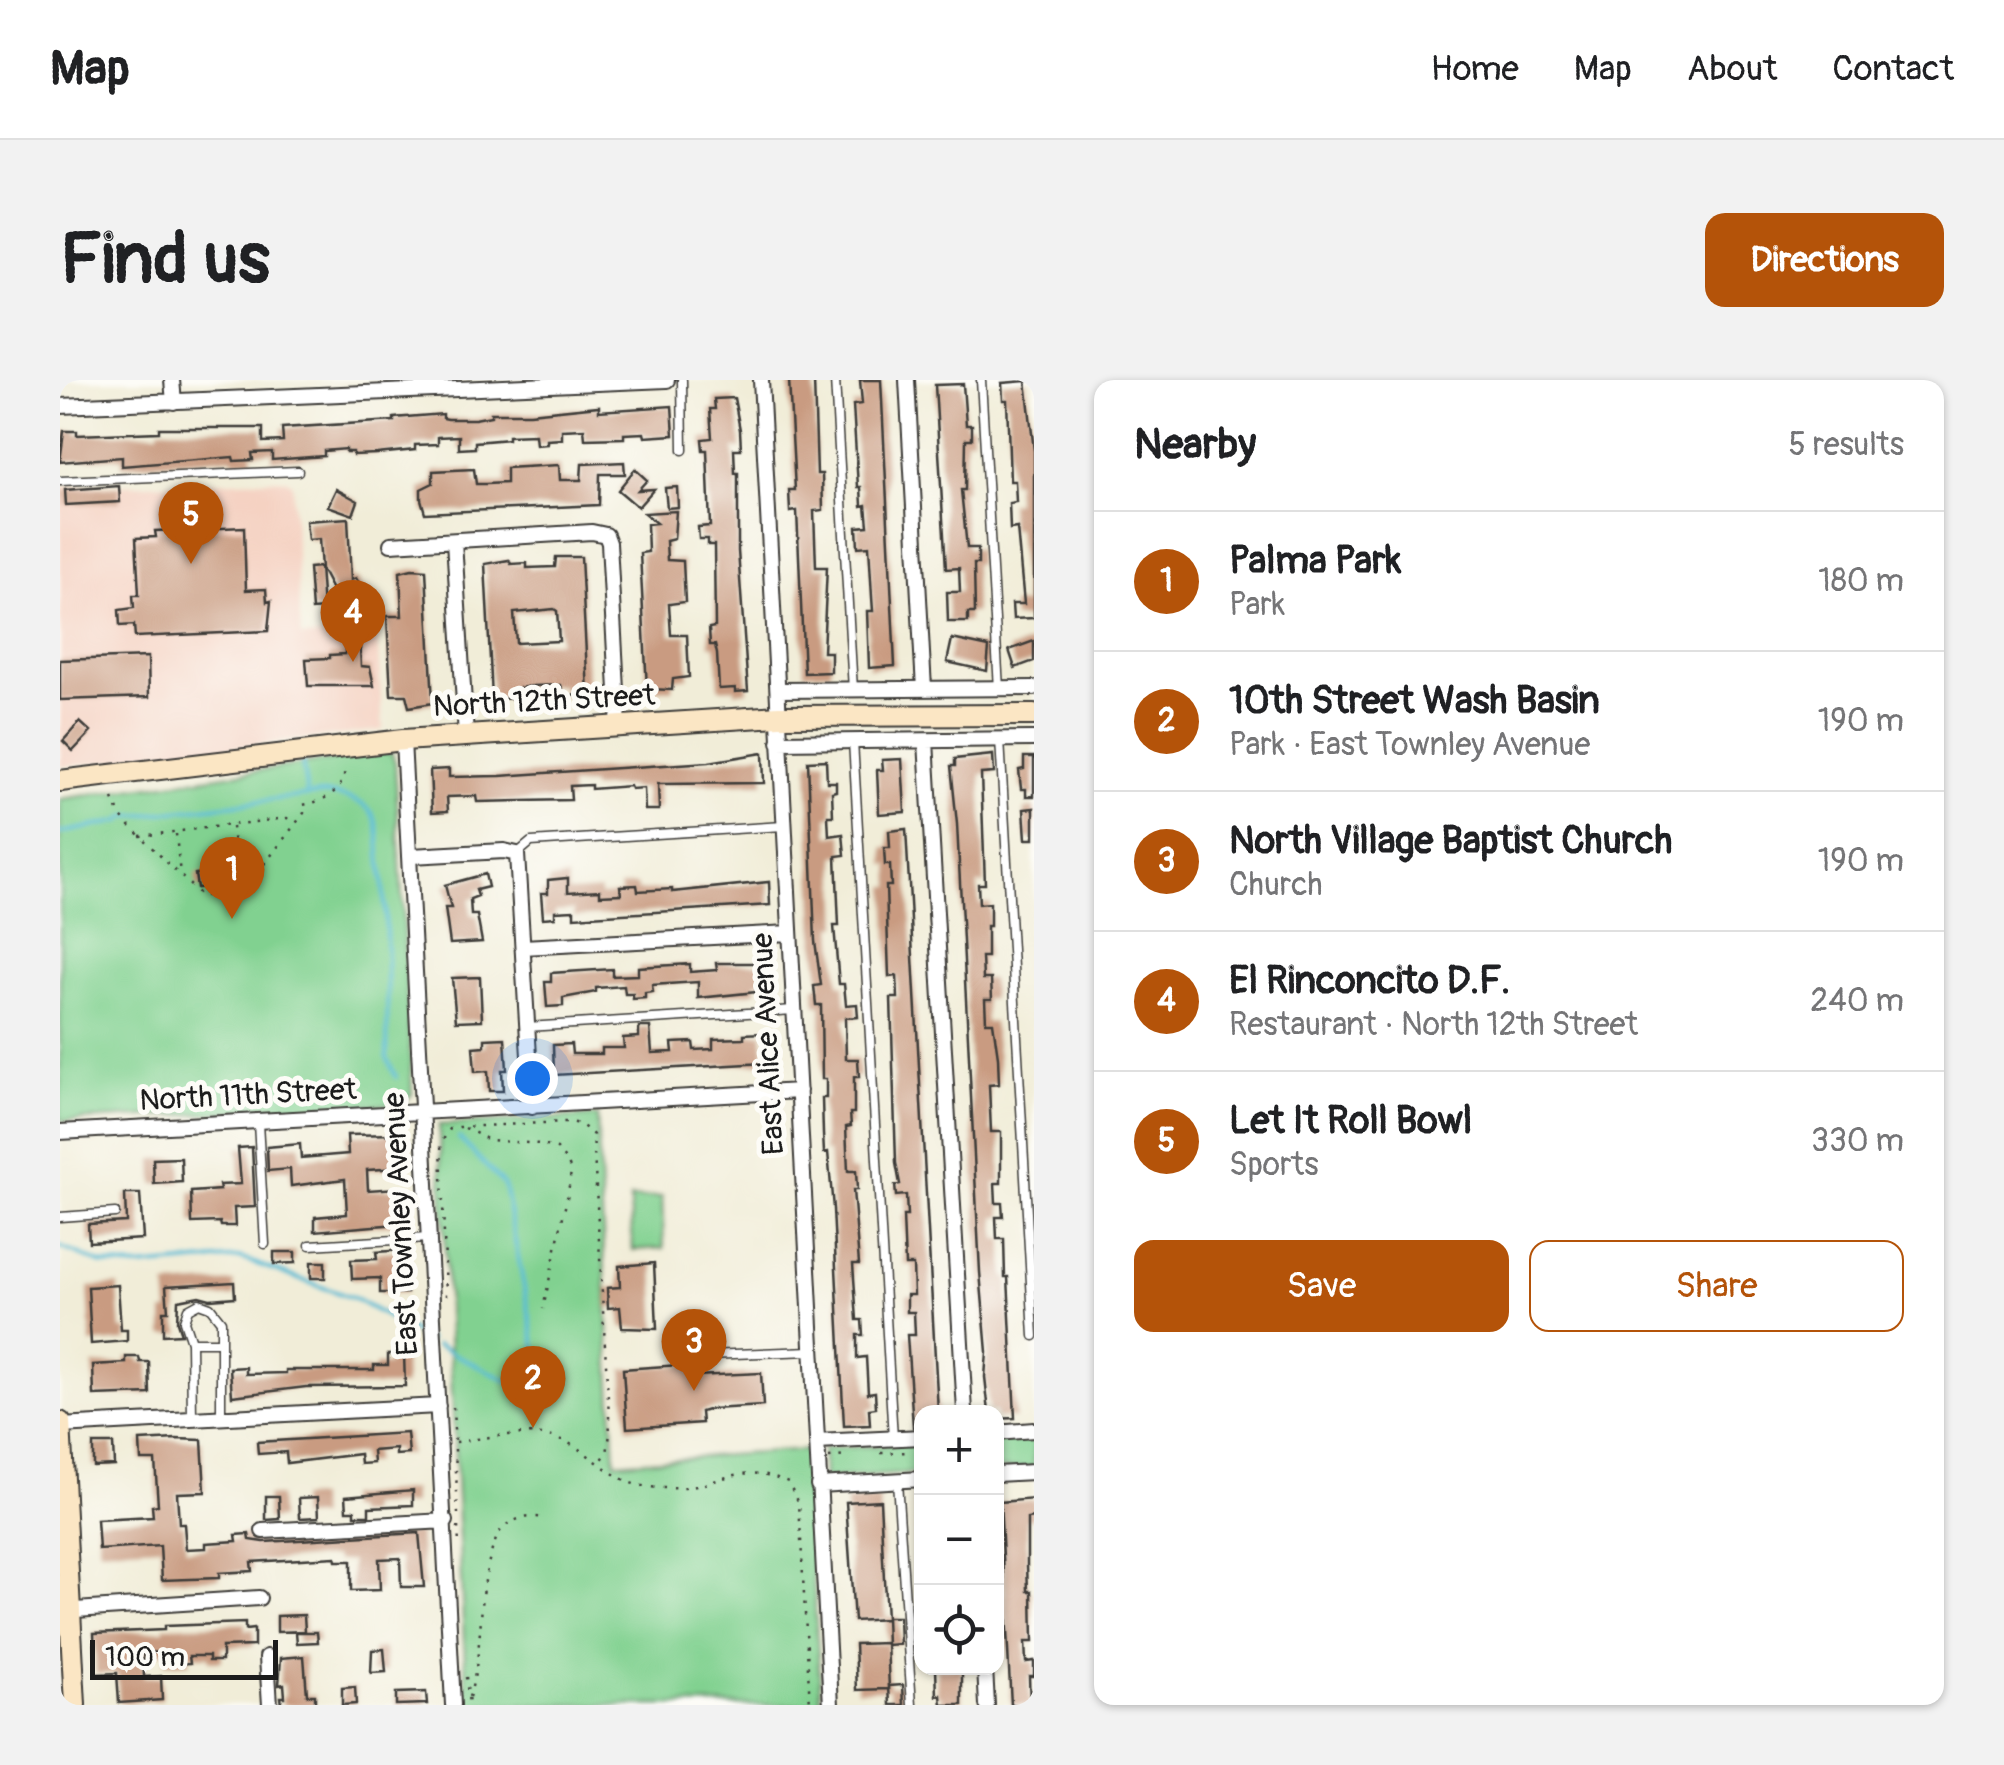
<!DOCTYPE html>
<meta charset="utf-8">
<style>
:root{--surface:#fff;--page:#f2f2f2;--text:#202124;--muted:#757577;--line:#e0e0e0;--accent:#b45309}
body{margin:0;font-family:Pangolin,sans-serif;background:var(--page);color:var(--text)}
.controls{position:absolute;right:30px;bottom:30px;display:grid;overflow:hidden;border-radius:20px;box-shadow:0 2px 8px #0004}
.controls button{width:90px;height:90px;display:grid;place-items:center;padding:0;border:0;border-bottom:2px solid var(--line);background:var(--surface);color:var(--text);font:50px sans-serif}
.scale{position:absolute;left:30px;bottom:25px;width:188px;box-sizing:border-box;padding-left:10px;border:5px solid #1c1c1c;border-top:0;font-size:28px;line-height:35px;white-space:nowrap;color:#1c1c1c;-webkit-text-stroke:8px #fdfcf7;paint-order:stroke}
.you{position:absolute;left:472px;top:698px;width:35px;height:35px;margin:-25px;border:8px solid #fff;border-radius:50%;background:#1a73e8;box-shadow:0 0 0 15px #1a73e833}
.badge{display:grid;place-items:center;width:65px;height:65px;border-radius:50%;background:var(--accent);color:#fff;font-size:32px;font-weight:700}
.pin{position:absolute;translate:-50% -82px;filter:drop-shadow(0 2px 5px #0008)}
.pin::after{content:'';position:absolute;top:52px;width:35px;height:30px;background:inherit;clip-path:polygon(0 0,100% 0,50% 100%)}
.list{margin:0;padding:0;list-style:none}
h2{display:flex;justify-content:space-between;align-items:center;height:130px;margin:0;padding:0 40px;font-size:42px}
h2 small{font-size:32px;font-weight:400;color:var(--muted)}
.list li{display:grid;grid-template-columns:65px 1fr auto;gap:30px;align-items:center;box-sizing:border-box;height:140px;padding:0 40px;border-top:2px solid var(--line)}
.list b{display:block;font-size:38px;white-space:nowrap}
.list p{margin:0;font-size:32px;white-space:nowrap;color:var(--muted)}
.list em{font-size:32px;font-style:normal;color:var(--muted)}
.actions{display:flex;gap:20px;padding:30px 40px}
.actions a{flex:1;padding:22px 0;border:2px solid var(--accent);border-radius:20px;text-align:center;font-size:35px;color:var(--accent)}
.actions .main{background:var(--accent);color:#fff}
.icon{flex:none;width:55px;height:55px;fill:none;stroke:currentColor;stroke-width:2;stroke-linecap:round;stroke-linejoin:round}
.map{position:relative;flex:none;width:974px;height:1325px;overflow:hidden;border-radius:20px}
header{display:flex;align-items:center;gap:60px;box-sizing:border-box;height:140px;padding:0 50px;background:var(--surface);border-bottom:2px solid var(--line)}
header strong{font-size:48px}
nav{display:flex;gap:55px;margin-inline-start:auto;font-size:35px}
.intro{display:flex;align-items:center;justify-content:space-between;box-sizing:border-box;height:240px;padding:0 60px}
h1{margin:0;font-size:70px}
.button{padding:25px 45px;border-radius:20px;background:var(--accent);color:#fff;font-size:35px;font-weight:700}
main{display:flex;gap:60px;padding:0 60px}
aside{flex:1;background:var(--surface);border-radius:20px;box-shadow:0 2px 8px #0004}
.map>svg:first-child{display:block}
.built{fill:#f5d2c2}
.green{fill:#81d190;stroke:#4e7656;stroke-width:2.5}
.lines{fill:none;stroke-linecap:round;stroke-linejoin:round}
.stream{stroke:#56bcd4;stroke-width:4}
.building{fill:#c99b81;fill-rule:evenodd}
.lane-casing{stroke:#3c3b38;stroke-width:11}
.street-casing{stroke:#3c3b38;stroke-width:18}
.secondary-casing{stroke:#3c3b38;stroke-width:24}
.path{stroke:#3c3b38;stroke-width:2.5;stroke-dasharray:2.5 8;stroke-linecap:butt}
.lane{stroke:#fff;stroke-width:8}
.street{stroke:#fff;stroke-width:14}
.secondary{stroke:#fbe6c4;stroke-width:20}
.labels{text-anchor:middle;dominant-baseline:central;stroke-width:10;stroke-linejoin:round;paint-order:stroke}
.street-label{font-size:30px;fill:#1c1c1c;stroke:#fdfcf7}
</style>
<header>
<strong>Map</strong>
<nav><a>Home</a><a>Map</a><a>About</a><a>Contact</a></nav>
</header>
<div class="intro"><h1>Find us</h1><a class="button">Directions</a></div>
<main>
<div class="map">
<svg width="974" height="1325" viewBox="0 0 974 1325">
<rect width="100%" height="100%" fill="#fdfcf7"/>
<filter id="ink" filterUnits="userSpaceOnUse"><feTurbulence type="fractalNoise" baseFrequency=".01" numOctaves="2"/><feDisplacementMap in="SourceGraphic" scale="20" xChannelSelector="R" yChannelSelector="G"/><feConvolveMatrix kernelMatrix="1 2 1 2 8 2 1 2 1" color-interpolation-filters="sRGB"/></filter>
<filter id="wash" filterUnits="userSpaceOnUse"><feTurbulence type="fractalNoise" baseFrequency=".0048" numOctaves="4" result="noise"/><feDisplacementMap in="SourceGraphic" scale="40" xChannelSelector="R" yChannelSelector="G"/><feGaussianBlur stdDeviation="2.25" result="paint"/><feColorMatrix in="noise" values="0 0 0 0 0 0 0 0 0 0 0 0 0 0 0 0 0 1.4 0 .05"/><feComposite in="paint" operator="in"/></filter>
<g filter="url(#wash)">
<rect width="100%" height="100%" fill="#f1edd8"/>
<path class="built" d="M227,99L232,103L241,257L317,254L323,350L0,387V107Z"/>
<path class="green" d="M326,372L332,374L335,382L352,714L343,724L3,741L0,738V419Z
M537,736L555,1082L746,1070L761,1325H407L379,745Z
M602,817L604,868L573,870L570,819Z
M974,1056V1087L937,1089L936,1058Z
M861,1063V1093L764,1099L762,1069Z"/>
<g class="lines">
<path class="stream" d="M242,381L247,415
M0,453L61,441L66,437L260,414C276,413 306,420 314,436C320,447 319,463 320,475C328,542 328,611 327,678L336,697
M399,758L444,805L476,968L474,1012
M0,867L42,884L78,887L180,878L293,918L369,960
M377,965L485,1020"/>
</g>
<g id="blocks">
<path class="building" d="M729,0H754L757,94H762L763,130L754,131L756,187H767L763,272H771V292L744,293L737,131L730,132L729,110H735Z
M800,0H821L835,286L809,288L807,231H813L812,217L809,166L798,167L797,147L808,146L806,125L802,126L801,107H798L793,25L802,24Z
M966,1L974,71V238L953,239L952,224H964L957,148L950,149L949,123L956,122L955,101H950L947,20H943L942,3Z
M903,4L906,45H912V59H906L905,110H901L907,168H918V184H914L915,233H908V242H888L887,212H900L899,188L886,189L875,5Z
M674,18L680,50L681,69H674L675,93H678V171L688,311L675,312V308L659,309L657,274L655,265H650L649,248L655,247L654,165H648V159H639L638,147L650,146L647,70H643L642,59L652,58L650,29H655L654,19Z
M539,26V31L612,26L614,55L585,57L584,53L564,54V58L525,59L524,49L502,50V59L487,60V64L476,65L475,55L448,56V59L415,62V68L399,69V56L378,57V64L355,65V70L317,74L293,75V72H286V69L264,71V76L212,80V72L192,73L193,80L174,81L173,77L62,86V77L0,82L4,51H17V55L99,52V48H203V62L223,61L222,48L334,41V38L383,34V38L388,39H415L431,36V33H470Z
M564,82L565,94H540L539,125L365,133L361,119V109L373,103V91L414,89L416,104H426L446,103V88L499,85L500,100H521L522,84Z
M575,89L587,100L578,110L594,109L578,127L558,110Z
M59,106L60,122L6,125L5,110Z
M617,107L618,127L607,128L605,108Z
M276,109L298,121L293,135L268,126Z
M616,131L614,159L606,161L607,180L623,181L625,222L609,224L611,255H627L629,297L613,299L612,310L587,309L580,173L588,172L587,144L596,143L584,133Z
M288,138L291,200L296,198L304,212L280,225L261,189L259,159L248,160L246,141Z
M184,147L186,210L206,209L207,222L211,221L208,251L75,257L74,245L60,246L59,230L74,228L73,215H79L76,158L96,157L95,151Z
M496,177H521L528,313L504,317L501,305L473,306L458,308L457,319L432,318L425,184L449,180L451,184L467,183V188L495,187ZM494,229L497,231L499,261L456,263L454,233Z
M260,187L263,229L252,230L249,188Z
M352,189L366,190L373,323L349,327L346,315H331L327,236H342L340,192Z
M303,231L304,243H284V232Z
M892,259L929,267L927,291L887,282Z
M974,261V281L955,288L949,270Z
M300,267L301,286L310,287L314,306H248L246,279L270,278V275L285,274V268Z
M88,277L89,317L0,320V280Z
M20,342L31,352L13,371L3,361Z
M703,373L704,403L598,404L599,430H585L584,408L571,409L570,406L531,409V405L510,406L511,420L417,422L416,416L387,417L388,431L372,432L370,390L389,389V397L440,396L649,382Z
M933,375L934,393L921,394L925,504H918L919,524L930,523V546H927V577H922L923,599H931L932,619H925L926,642H933L938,677L939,704L929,705L931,752H941V803H935L936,823H942L943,837H936L937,859H944L945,897H948L955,1038L936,1039V1032H929L925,997L927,972L920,892L897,444L891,386H895V379Z
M964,377H974V416H966V409H961L959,390L964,389Z
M842,379L845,432L819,434L817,390H823L822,380Z
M766,380L767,402H776V411L772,412L773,436H768L769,456L783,454L785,475L776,476L779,546H774L779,604H784L786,625L797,624L798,637L785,638L786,679H798L799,697H794V733H790L791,746L786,747L788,791H796L797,810H793L799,884H793L797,940H802L803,955H797V978L806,977L808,1013L815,1012L816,1028L809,1029L810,1045L784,1046L773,829L768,772L764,773L763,754L762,718H766V699H762L761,625H756L754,606L761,605L755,561L748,381Z
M974,428V459H966L964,429Z
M846,449L878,1032H862V1046L853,1047L847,955H855L854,932H847V915H854L853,885H845L843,836H847L846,815L836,816L835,805L840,804L836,783L831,618H838L837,596L829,597L826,506H831L830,485H825L824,468H830L829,451Z
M172,489L174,503L137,508L135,494Z
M425,494L428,507L416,510L418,516L410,519L411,535H417L422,562L390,564L385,528H391L385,505Z
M508,498V512L540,510V515L561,514L560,506L577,505L578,511L612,509V512L709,502L710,525L514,537V530L495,531V537L483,538L481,513H488V500Z
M656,583H708L709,601L696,602V612L638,618V602L592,605L593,612L585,613V618L573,619V614H565L564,606L536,608V612L503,618V626L487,627L485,602H491V593L552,589V596L578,595V587L630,584V592L657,590Z
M420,597L422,640L396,641L392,598Z
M579,647H590L592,673L613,672L612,663L633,662L634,670L653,669V659L684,658V654L702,653L705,683L494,695L493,665L511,664L512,674H542V668H564L563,658L579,657Z
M445,658L447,690H442L443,711H429L428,691L415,692L413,667L425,666V659Z
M338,754L340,788L307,790L308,810L338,808L337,844L255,851V837L287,834L285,799L231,806L230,789L208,791L207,767L240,764L241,778L288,774L287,755Z
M192,767L195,827L174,828L175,846H161L160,842L132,843L131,812L160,810L159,805L181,804L178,768Z
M121,778L122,802L94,804L93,779Z
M65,814H80L83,859L29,862L28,844L66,842Z
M345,870L347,913H320V898L292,899L291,880L317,879L316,872Z
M214,872H235V883L214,884Z
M251,882H265V898H251Z
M594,883L597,949L562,948L560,927L548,928L547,908L560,907L559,886Z
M174,902L175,917L150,919L139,916L118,920L117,942L121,954L103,955V931H108L106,906Z
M58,905L61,950H67V961L31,964L28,907Z
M344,973L345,1006L246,1007L172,1016L170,988L186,987V994L226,993V990H314V985H328V974Z
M66,977H79L80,982H89L90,1014L34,1016L33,985L66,983Z
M634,984L635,996L701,993L703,1026L651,1029L641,1032L642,1043L567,1048L563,989Z
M347,1053L349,1074L336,1075V1069L313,1071L314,1083L301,1084L300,1074L227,1083L226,1072L198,1074L197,1062Z
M116,1059L142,1060L145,1112L117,1113L119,1144H124L126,1169L146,1168V1163L177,1161L176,1155L189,1154L190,1160L204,1162L359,1153L364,1207H341L340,1178L319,1179L320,1210L291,1211V1181H276L275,1177L191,1182L192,1191L159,1193V1198L102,1200L100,1166L39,1170L37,1140L93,1137L92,1126L98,1125L95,1080H81L80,1061Z
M33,1064H53L54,1085L33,1086Z
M353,1110V1125L309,1127V1135H295V1130H287L286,1116Z
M206,1116H219L220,1139L206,1140Z
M258,1117L259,1137L240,1138L239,1118Z
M974,1119V1138L967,1139V1185L968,1211H972L973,1262H965L966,1282L974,1281V1296H969L970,1325H951L940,1122Z
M820,1120L826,1239L794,1241L786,1122Z
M244,1235L245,1251L217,1252V1236Z
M826,1237H839L840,1264L827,1265Z
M185,1243V1250L194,1249V1266L162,1267V1281H149V1276H129L130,1283L105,1284V1272L83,1273L84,1297L101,1296L102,1320L59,1323L57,1293L36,1294L34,1253L104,1250V1246Z
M236,1252H257L258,1262L237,1263Z
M827,1263L829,1309L797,1310L795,1264Z
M324,1269L326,1292L311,1293L312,1270Z
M244,1276L247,1315H255V1325H222L221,1317H225L224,1304L219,1305L221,1278Z
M876,1288H902V1325H882L881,1315L877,1316Z
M843,1305L844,1325H830L829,1306Z
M295,1307L296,1324L282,1325V1308Z
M366,1312L367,1324L336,1325V1313Z"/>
</g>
</g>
<g filter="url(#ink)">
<use href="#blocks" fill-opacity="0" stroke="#3c3b38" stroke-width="2.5"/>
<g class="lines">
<g class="lane-casing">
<path id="lane" d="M622,0L623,70
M775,0L793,310
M921,0L939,309
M0,101L238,91
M940,359L974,956
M793,361L833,1059
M458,473L471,462L724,446
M467,647L734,630
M198,743L205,864
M0,837L55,833
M250,865L369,858
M131,962H159
M646,975L752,971
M132,1038L131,962L124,941L128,929L139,923L150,927L161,941V1037
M837,1101L852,1325"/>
</g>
<g class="street-casing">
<path id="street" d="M112,0L114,22
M701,0L771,1325
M847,0L864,309
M0,26L607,0
M394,161L406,356
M331,164L532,152L546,155L549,163L559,347
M718,310L974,308
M343,360L393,1325
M866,361L905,1032
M719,362L974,359
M351,476L444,471L457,474L472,727
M463,567L730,553
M0,752L739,711
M0,1046L378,1026
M936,1053L974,1050
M757,1062L862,1057
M936,1094L974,1092
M758,1105L862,1099
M203,1151L386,1141
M0,1231L199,1218
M207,1277L210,1325
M925,1288L927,1325"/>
</g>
<g class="secondary-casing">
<path id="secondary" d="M0,401L343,360L719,336L974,335
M0,1042L15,1325"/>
</g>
<path class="path" d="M53,419L60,436L141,516L182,513L244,433L243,425C264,421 282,413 285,390
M172,447L178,502L187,507
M116,454L120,495
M80,456L227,438L234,444
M405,748L429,760L480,764L497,769L508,783L511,791L508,813L483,929
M386,916L381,763L390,749L399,747L506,742C518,742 524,746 533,755L550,1054L547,1073L540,1082
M393,1027L398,1134
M396,1062C427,1058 466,1049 496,1058C526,1067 547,1096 577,1105C586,1107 598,1108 607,1108C657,1112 672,1078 728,1102L739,1123L750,1325
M821,1073L848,1072
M769,1078L785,1076
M398,1147L399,1164
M406,1297L409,1325
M409,1317C426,1265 415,1204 438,1155C446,1138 470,1135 486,1138"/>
<use href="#lane" class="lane"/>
<use href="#street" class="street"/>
<use href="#secondary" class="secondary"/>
</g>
</g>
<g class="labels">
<g class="street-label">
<text transform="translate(484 321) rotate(-3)">North 12th Street</text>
<text transform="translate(708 664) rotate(-93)">East Alice Avenue</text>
<text transform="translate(188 715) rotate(-3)">North 11th Street</text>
<text transform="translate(341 844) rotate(-93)">East Townley Avenue</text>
</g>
</g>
</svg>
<div class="controls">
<button>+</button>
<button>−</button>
<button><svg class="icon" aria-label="locate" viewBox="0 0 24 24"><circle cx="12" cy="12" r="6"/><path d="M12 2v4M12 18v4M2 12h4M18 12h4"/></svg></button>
</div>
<div class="scale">100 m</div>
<div class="you"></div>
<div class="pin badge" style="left:172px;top:539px">1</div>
<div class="pin badge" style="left:473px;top:1048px">2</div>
<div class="pin badge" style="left:634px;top:1011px">3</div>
<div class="pin badge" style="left:293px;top:282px">4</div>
<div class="pin badge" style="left:131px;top:184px">5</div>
</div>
<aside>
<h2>Nearby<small>5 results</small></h2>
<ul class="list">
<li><span class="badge">1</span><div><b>Palma Park</b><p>Park</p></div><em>180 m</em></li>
<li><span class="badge">2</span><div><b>10th Street Wash Basin</b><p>Park · East Townley Avenue</p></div><em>190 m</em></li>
<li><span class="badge">3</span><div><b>North Village Baptist Church</b><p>Church</p></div><em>190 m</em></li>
<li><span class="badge">4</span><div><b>El Rinconcito D.F.</b><p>Restaurant · North 12th Street</p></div><em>240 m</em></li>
<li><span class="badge">5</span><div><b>Let It Roll Bowl</b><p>Sports</p></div><em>330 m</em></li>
</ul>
<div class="actions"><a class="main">Save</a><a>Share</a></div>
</aside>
</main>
